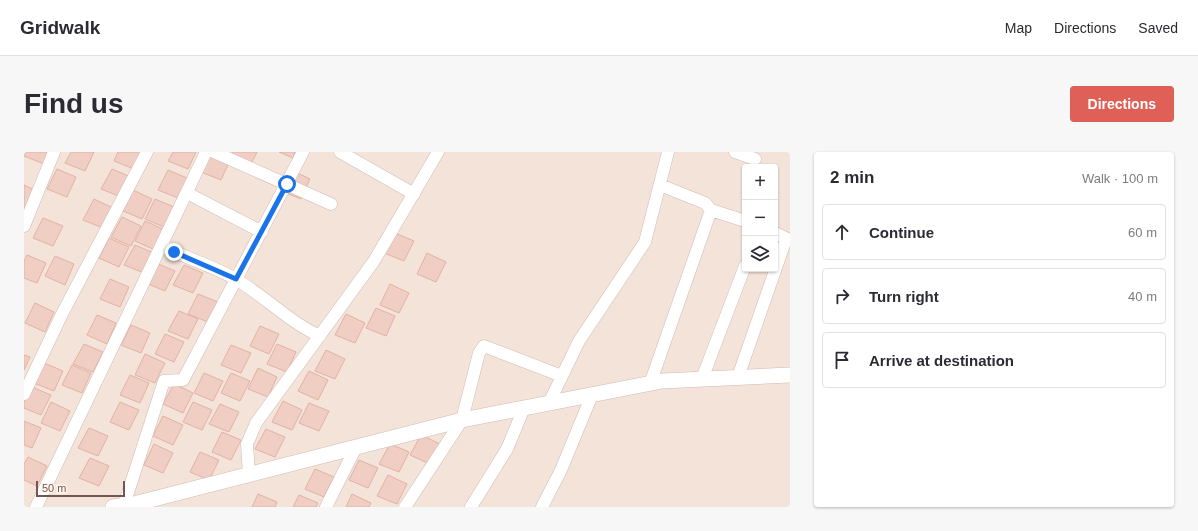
<!DOCTYPE html>
<meta charset="utf-8">
<style>
:root{--surface:#fff;--page:#f7f7f7;--text:#2b2b33;--muted:#7c7c81;--line:#e1e1e2;--accent:#de6056}
body{margin:0;font-family:Arial,sans-serif;background:var(--page);color:var(--text)}
.controls{position:absolute;right:12px;top:12px;display:grid;overflow:hidden;border-radius:4px;box-shadow:0 1px 3px #0004}
.controls button{width:36px;height:36px;display:grid;place-items:center;padding:0;border:0;border-bottom:1px solid var(--line);background:var(--surface);color:var(--text);font:20px sans-serif}
.scale{position:absolute;left:12px;bottom:10px;width:89px;box-sizing:border-box;padding-left:4px;border:2px solid #75564e;border-top:0;font-size:11px;line-height:14px;white-space:nowrap;color:#75564e;-webkit-text-stroke:3px #fef7f0;paint-order:stroke}
.stop{position:absolute;width:12px;height:12px;margin:-9px;border:3px solid #1a73e8;border-radius:50%;background:#fff}
.stop.end{background:#1a73e8;border-color:#fff;box-shadow:0 1px 4px #0008}
.list{margin:0;padding:0;list-style:none}
h2{display:flex;justify-content:space-between;align-items:center;height:52px;margin:0;padding:0 16px;font-size:17px}
h2 small{font-size:13px;font-weight:400;color:var(--muted)}
.list li{display:grid;grid-template-columns:26px 1fr auto;gap:12px;align-items:center;box-sizing:border-box;height:56px;margin:0 8px 8px;padding:0 8px;border:1px solid var(--line);border-radius:4px}
.list b{display:block;font-size:15px;white-space:nowrap}
.list em{font-size:13px;font-style:normal;color:var(--muted)}
.icon{flex:none;width:22px;height:22px;fill:none;stroke:currentColor;stroke-width:2;stroke-linecap:round;stroke-linejoin:round}
.map{position:relative;flex:none;width:766px;height:355px;overflow:hidden;border-radius:4px}
header{display:flex;align-items:center;gap:24px;box-sizing:border-box;height:56px;padding:0 20px;background:var(--surface);border-bottom:1px solid var(--line)}
header strong{font-size:19px}
nav{display:flex;gap:22px;margin-inline-start:auto;font-size:14px}
.intro{display:flex;align-items:center;justify-content:space-between;box-sizing:border-box;height:96px;padding:0 24px}
h1{margin:0;font-size:28px}
.button{padding:10px 18px;border-radius:4px;background:var(--accent);color:#fff;font-size:14px;font-weight:700}
main{display:flex;gap:24px;padding:0 24px}
aside{flex:1;background:var(--surface);border-radius:4px;box-shadow:0 1px 3px #0004}
.map>svg:first-child{display:block}
.residential{fill:#f3e3d8;fill-rule:evenodd}
.building{fill:#f0cec3;stroke:#e1b2a4}
.lines{fill:none;stroke-linecap:round;stroke-linejoin:round}
.minor-casing{stroke:#cfbbb2;stroke-width:13}
.tertiary-casing{stroke:#cfbbb2;stroke-width:16}
.minor{stroke:#fff;stroke-width:12}
.tertiary{stroke:#fff;stroke-width:15}
.route{stroke:#1a73e8;stroke-width:5}
</style>
<header>
<strong>Gridwalk</strong>
<nav><a>Map</a><a>Directions</a><a>Saved</a></nav>
</header>
<div class="intro"><h1>Find us</h1><a class="button">Directions</a></div>
<main>
<div class="map">
<svg width="766" height="355" viewBox="0 0 766 355">
<rect width="100%" height="100%" fill="#fcf2ea"/>
<path class="residential" d="M0,0H766V355H0ZM721,15H751V117H721Z"/>
<path class="building" d="M2,0H26L20,12L0,4Z
M47,0H70L61,19L41,11Z
M94,0H118L110,17L90,9Z
M149,0H172L164,17L144,9Z
M187,0L206,8L197,28L177,20Z
M209,0H233L226,14L206,5Z
M255,0H271L269,6Z
M33,17L52,25L43,45L23,37Z
M88,17L107,25L97,45L77,37Z
M144,18L163,26L154,46L134,38Z
M267,18L286,27L277,47L257,39Z
M0,33L11,38L2,58L0,57Z
M109,38L128,47L118,67L99,59Z
M70,47L89,56L79,76L59,68Z
M131,47L150,55L140,75L121,67Z
M98,65L117,74L107,94L87,85Z
M19,66L39,74L29,94L9,86Z
M121,69L141,78L131,98L111,89Z
M371,81L390,89L380,109L360,101Z
M85,86L105,95L95,115L75,106Z
M111,93L130,101L120,121L100,113Z
M403,101L422,110L412,130L393,122Z
M3,103L22,111L13,131L0,126V109Z
M31,104L50,112L41,133L21,124Z
M132,111L151,119L141,139L122,131Z
M160,113L179,121L169,141L149,133Z
M86,127L105,135L96,155L76,147Z
M366,132L385,141L375,161L356,153Z
M174,142L194,150L184,170L164,162Z
M11,151L30,160L21,180L1,171Z
M352,156L371,164L362,184L342,176Z
M155,159L174,167L164,187L144,179Z
M322,162L341,171L331,191L311,183Z
M73,163L92,171L83,192L63,183Z
M107,173L126,181L117,201L97,193Z
M236,174L255,182L245,202L226,194Z
M141,182L160,190L150,210L131,202Z
M60,192L79,200L69,220L49,212Z
M253,192L272,200L263,220L243,212Z
M207,193L227,201L217,221L197,213Z
M302,198L321,207L311,227L291,219Z
M121,202L141,211L131,231L111,223Z
M0,203L6,205L0,218Z
M20,211L39,219L30,239L10,231Z
M48,213L67,221L58,241L38,233Z
M234,216L253,225L244,245L224,237Z
M285,219L304,228L294,248L274,239Z
M180,221L199,229L189,249L170,241Z
M207,221L226,229L216,249L197,241Z
M106,223L125,231L116,251L96,243Z
M150,232L169,241L159,261L139,252Z
M8,235L27,243L17,263L0,256V250Z
M259,249L278,258L268,278L248,270Z
M27,250L46,259L36,279L17,271Z
M96,250L115,258L105,278L86,270Z
M169,250L188,258L178,278L159,270Z
M285,251L305,259L295,279L275,271Z
M196,252L215,260L205,280L185,272Z
M139,264L159,273L149,293L129,284Z
M0,269L17,276L8,296L0,293Z
M65,276L84,284L74,304L54,296Z
M242,277L261,285L251,305L231,297Z
M198,280L217,288L207,308L188,300Z
M397,283L416,292L406,312L386,303Z
M130,292L149,301L139,321L120,313Z
M366,292L385,300L375,320L355,312Z
M176,300L195,308L185,328L166,320Z
M4,305L23,314L13,334L0,328V312Z
M66,306L85,314L75,334L55,326Z
M335,308L354,316L344,336L325,328Z
M291,317L310,325L300,345L281,337Z
M364,323L383,332L373,352L353,344Z
M234,342L253,350L251,355H228Z
M328,342L347,351L345,355H322Z
M275,343L294,351L292,355H269Z"/>
<g class="lines">
<g class="minor-casing">
<path id="minor" d="M190,0L307,52
M316,0L390,42
M711,0L731,7
M636,33L681,51L687,58L721,69
M163,41L238,80
M0,74L30,0
M751,81L766,88
M138,93C161,107 189,113 213,128C242,145 265,170 296,184
M714,225L762,87
M678,227L721,114
M626,232L687,58
M0,242L37,164L123,0
M525,251L555,189L621,90L644,0
M225,323L223,292L232,271L350,109L414,0
M100,353L140,229L159,228L279,0
M12,355L182,0
M302,355L332,295
M381,355L438,268L455,201L460,194L538,224
M447,355L483,297L500,256
M518,355L537,318L568,243"/>
</g>
<g class="tertiary-casing">
<path id="tertiary" d="M89,355L110,352L438,268L638,229L766,223"/>
</g>
<use href="#minor" class="minor"/>
<use href="#tertiary" class="tertiary"/>
</g>
<g class="lines">
<path class="route" d="M150,100L212,127L263,32"/>
</g>
</svg>
<div class="controls">
<button>+</button>
<button>−</button>
<button><svg class="icon" aria-label="layers" viewBox="0 0 24 24"><path d="M12 4l9 5-9 5-9-5zM3 14l9 5 9-5"/></svg></button>
</div>
<div class="scale">50 m</div>
<div class="stop" style="left:263px;top:32px"></div>
<div class="stop end" style="left:150px;top:100px"></div>
</div>
<aside>
<h2>2 min<small>Walk · 100 m</small></h2>
<ul class="list">
<li><svg class="icon" aria-label="ahead" viewBox="0 0 24 24"><path d="M12 20V5M6 11l6-6 6 6"/></svg><div><b>Continue</b></div><em>60 m</em></li>
<li><svg class="icon" aria-label="right" viewBox="0 0 24 24"><path d="M7 20v-9h11M14 6l5 5-5 5"/></svg><div><b>Turn right</b></div><em>40 m</em></li>
<li><svg class="icon" aria-label="arrive" viewBox="0 0 24 24"><path d="M6 21V4h12l-3 4 3 4H6"/></svg><div><b>Arrive at destination</b></div></li>
</ul>
</aside>
</main>
